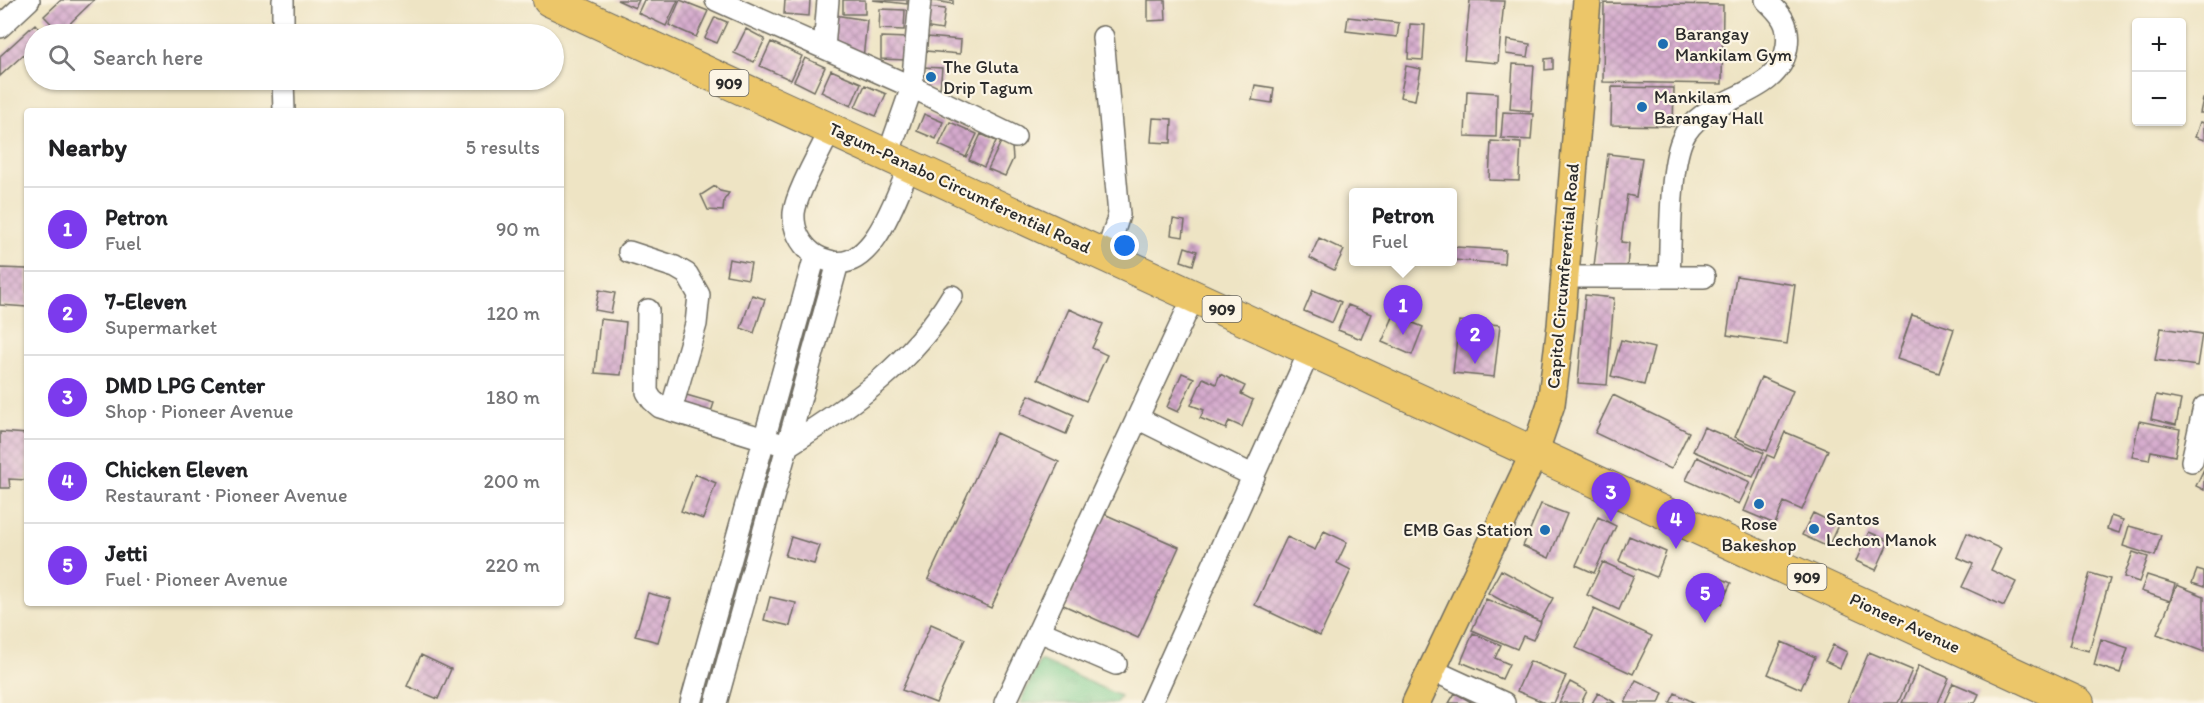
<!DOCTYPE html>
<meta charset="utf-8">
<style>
:root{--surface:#fff;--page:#f2f2f2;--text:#202124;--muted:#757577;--line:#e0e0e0;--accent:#7c3aed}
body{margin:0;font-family:Itim,sans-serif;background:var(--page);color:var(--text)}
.controls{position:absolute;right:18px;top:18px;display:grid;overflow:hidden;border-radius:6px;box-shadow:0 2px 4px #0004}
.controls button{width:54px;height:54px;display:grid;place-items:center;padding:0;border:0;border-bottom:2px solid var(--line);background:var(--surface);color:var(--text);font:30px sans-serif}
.you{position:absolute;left:1125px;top:246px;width:21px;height:21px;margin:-15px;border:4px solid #fff;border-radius:50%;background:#1a73e8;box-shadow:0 0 0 9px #1a73e833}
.badge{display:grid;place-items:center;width:39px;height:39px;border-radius:50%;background:var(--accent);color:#fff;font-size:20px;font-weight:700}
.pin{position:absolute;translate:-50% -50px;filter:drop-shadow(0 2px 3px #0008)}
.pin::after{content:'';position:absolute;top:32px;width:21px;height:18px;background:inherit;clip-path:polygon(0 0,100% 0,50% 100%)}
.popup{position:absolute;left:1349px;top:188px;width:108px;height:78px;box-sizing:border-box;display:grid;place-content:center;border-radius:6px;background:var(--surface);filter:drop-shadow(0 2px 4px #0005);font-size:20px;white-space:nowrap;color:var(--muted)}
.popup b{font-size:22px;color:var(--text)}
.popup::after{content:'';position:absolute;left:50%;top:100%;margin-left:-12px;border:12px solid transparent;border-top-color:var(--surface)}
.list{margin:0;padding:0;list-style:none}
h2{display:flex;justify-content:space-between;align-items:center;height:78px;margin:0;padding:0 24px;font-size:26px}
h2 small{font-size:20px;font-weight:400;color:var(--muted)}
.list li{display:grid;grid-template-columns:39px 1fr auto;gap:18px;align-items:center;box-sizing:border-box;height:84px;padding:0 24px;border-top:2px solid var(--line)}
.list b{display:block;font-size:22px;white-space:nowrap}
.list p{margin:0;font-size:20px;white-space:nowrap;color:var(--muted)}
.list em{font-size:20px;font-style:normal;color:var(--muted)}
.icon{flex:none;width:33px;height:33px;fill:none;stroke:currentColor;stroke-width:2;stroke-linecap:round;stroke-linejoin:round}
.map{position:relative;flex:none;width:2204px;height:703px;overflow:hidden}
.search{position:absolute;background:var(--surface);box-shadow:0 2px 4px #0004;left:24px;top:24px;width:540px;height:66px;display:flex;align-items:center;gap:15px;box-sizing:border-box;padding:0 21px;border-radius:33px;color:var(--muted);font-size:22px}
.panel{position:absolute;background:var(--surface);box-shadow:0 2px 4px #0004;left:24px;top:108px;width:540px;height:498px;border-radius:6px}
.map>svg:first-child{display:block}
.grass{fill:url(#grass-tufts);stroke:#527b5c;stroke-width:1.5}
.building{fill:url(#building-cross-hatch)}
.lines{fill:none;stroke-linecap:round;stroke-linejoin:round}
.minor-casing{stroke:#6f6c61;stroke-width:24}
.major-casing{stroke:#6f6c61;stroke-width:30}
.highway-casing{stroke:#6f6c61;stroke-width:34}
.minor{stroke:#fff;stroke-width:21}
.major{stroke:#ecc669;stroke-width:27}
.highway{stroke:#ecc669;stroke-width:32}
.poi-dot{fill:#1f6fb2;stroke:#fcf5e5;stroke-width:2}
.labels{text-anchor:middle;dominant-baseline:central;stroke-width:4.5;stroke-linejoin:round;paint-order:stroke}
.shield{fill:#fcf5e5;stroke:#6a6863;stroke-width:1.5}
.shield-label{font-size:16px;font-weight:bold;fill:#2b2b2b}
.poi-label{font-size:18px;fill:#2b2b2b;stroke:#fcf5e5;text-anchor:start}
.street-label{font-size:18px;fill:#2b2b2b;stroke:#fcf5e5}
</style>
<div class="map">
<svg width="2204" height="703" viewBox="0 0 2204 703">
<defs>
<pattern id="grass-tufts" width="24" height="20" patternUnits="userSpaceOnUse" patternTransform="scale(1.5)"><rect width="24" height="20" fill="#78cb8d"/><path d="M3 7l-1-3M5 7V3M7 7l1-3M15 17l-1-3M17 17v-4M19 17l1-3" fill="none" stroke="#68ae7a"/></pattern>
<pattern id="building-cross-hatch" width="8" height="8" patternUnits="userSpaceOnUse" patternTransform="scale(1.5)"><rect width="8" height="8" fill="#d5aacd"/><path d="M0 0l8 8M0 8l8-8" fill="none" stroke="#ad8ba7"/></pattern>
</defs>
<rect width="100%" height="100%" fill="#fcf5e5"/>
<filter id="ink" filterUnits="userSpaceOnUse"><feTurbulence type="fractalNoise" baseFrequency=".0167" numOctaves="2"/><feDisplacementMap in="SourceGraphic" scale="12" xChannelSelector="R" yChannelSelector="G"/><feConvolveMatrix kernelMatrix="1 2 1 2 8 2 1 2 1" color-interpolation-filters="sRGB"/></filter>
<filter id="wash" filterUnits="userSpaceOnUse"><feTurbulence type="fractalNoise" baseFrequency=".008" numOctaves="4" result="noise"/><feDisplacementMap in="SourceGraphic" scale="24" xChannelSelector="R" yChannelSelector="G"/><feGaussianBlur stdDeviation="1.35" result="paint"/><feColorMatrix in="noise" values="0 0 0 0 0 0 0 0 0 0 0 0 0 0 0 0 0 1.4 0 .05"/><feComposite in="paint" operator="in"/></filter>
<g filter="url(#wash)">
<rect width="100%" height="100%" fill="#eee4c4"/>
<path class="grass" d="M1040,660L1120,696L1116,703H1020Z"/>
<g id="blocks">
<path class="building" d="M61,0H94L60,33L44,16Z
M617,0H639L635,8Z
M644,0H678L666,26L638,13Z
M680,0L708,11L696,37L669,25Z
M785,0H810L809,16L784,14Z
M843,0H865V14H843Z
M872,0H907V4Z
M930,0H953V4Z
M1148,0H1165L1166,20L1148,21Z
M1470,0L1504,1L1498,63L1464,60Z
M1604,3L1723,5L1722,84L1603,82Z
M926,7L945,9L942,30L923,27Z
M880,9L905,10L904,30L879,29Z
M834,15L867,20L863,59L830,42Z
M715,17L727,22L717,43L705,38Z
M1348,17L1399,23L1397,37L1346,31Z
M35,24L44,34H34V45L0,76V56Z
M1410,24L1425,25L1423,60L1408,59Z
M746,29L765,39L754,62L734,53Z
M881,37L908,38L907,60L881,59Z
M927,37L961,40L960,54L926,51Z
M1507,40L1530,44L1528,57L1506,54Z
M771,42L802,56L791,80L760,66Z
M805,58L825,67L814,91L794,81Z
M1553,58V69L1545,70V59Z
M1513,64L1534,65L1531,111L1510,109Z
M1406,66L1421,69L1415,100L1400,97Z
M923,67L942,68L940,89L922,88Z
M831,70L861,83L851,106L821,92Z
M865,85L886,94L876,116L855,107Z
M1255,85L1274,88L1272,103L1252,100Z
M1612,87L1674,88L1673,126L1611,125Z
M1467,91L1497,93L1496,137L1465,136Z
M2203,99H2204V113H2200Z
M1503,112L1533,114L1531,140L1501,138Z
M924,114L943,122L936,139L917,131Z
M1153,118L1172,119L1171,143L1151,142Z
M950,122L977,134L966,157L939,145Z
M2200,122L2204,123V140L2195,137Z
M981,134L996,141L984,167L969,160Z
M1491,141L1521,143L1519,181L1489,180Z
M1001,142L1012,147L1013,159L1005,176L988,169Z
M1608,154L1642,158L1636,197L1627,195L1621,242L1629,243L1627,269L1594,266Z
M715,186L720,191L729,193L724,200L723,211L708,210L701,195Z
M1173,219L1185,221L1183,237L1171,235Z
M1319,238L1344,250L1334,270L1310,258Z
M1185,247L1197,251L1193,265L1181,261Z
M1455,247L1505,250L1504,264L1454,260Z
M729,259L751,263L748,279L726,275Z
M0,268L27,269V307L0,305Z
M1736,276L1795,285L1787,344L1727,335Z
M599,290L615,293L611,313L595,310Z
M1313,290L1341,302L1332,323L1304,311Z
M752,295L765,299L754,333L741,328Z
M1585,295L1614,298L1607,385L1578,383Z
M1348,305L1371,314L1361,339L1338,330Z
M1069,309L1103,324L1092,348L1107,355L1086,401L1038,379Z
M1394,315L1423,327L1412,355L1382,342Z
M1912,315L1954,329L1939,373L1897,359Z
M600,319L626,322L621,375L595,373Z
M1459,321L1500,325L1494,377L1453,373Z
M2161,328L2202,334L2197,366L2155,360Z
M1621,340L1654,348L1644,385L1611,376Z
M1182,373L1194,378L1178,412L1167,407Z
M1220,374L1245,386L1241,394L1253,400L1242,427L1229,421L1226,429L1200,418L1204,410L1191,405L1203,378L1216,384Z
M1761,377L1793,391L1767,451L1735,437Z
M683,394L714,403L710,415L680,406Z
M1029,395L1074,415L1066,434L1020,414Z
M1613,395L1689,432L1671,469L1595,433Z
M2156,395L2181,400L2176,425L2151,419Z
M2139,421L2180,429L2175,456L2151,451L2149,460L2132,457Z
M1704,427L1764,453L1753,477L1693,451Z
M0,432L27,434V480L9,479L10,488H0Z
M1785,432L1828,450L1802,510L1784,502L1775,524L1744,511L1767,455L1774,458Z
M996,433L1059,462L991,608L928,579Z
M1697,457L1750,482L1739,504L1686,480Z
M2204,469V490L2196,486Z
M695,474L716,483L703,519L681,511Z
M1541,504L1567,514L1549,558L1523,546Z
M1102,513L1179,547L1138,638L1061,604Z
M1813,513L1838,525L1828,547L1802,535Z
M2111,516L2123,520L2119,533L2107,529Z
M1598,517L1616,526L1594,573L1576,565Z
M2129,526L2161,535L2155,556L2123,546Z
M1324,531L1347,542L1337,563L1351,570L1320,636L1255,605L1287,537L1315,550Z
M1869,532L1889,541L1876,570L1856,561Z
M1967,533L2001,549L1991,570L2016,582L2004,606L1962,587L1973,564L1957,557Z
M1629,536L1666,552L1656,577L1619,561Z
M791,537L820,546L814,564L785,556Z
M2133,552L2148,557L2139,582L2124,577Z
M1603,562L1634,576L1619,610L1587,595Z
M1501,570L1553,598L1540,622L1488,593Z
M2197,570L2204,572V587L2192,583Z
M1710,573L1731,583L1721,604L1700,596Z
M2090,573L2110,579L2089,651L2069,646Z
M2147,575L2175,584L2170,601L2141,591Z
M2177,585L2204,596V652L2157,634Z
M648,593L671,599L658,642L635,636Z
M770,597L796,603L790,626L764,620Z
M1486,599L1541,622L1533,640L1523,636L1517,649L1472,630Z
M1594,609L1652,636L1633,674L1576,648Z
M931,624L965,639L936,703L902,690Z
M1473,633L1501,645L1495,658L1509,664L1502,679L1461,662Z
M2101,639L2128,648L2120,673L2094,665Z
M1782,642L1815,657L1801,689L1768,674Z
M1833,645L1847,652L1840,668L1825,661Z
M1869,652L1912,670L1898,703H1847Z
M421,655L451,669L438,699L407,686Z
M1530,661L1566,676L1554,703H1545L1517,691Z
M1919,665L1949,678L1938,703H1902Z
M1636,680L1663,693L1659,703H1625Z
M1570,682L1587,691L1581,703H1559Z
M1953,683L1979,694L1975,703H1944Z
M1455,693L1473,703H1449Z
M1598,693L1616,703H1592Z
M1675,693L1695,703H1670Z"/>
</g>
</g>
<g filter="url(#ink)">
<use href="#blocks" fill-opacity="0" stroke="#6f6c61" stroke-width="1.5"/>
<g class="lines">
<g class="minor-casing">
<path id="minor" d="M283,0V34
M716,0L912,87L1015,137
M0,27L29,0
M1103,37L1119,215L1106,256
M824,48L828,0
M283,80L284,111
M831,129C821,150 796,193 794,213C793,229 800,243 812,253C818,258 825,260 833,262C874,270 897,194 910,165
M888,155L912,87L920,0
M629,252L675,267L687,274L699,295L696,324L671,410
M1565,277H1704
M1669,277C1671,242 1669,171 1682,140C1701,94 1780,100 1787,46C1790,24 1781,14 1766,0
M648,310L647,392L652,400L660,407L787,446C854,404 911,364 952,296
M1137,418L1254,476
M2192,461L2204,407
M1039,631L1116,664
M1432,670L1504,703
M691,703L815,256
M716,703L838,263
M1005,703L1194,296
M1151,703L1311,348"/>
</g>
<g class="major-casing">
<path id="major" d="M1416,703L1534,454L1551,404L1561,326L1587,0"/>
</g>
<g class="highway-casing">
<path id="highway" d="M549,0L2078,703"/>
</g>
<use href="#minor" class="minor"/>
<use href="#major" class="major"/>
<use href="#highway" class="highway"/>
</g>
</g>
<g class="poi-dot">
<circle cx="1663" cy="44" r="6"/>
<circle cx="931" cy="77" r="6"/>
<circle cx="1642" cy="107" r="6"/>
<circle cx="1759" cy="504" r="6"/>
<circle cx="1814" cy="529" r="6"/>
<circle cx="1545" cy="530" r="6"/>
</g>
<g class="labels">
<g class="shield">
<rect x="709.5" y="70" width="39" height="26" rx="4.5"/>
<rect x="1202.5" y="296" width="39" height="26" rx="4.5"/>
<rect x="1787.5" y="564" width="39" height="26" rx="4.5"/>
</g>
<g class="shield-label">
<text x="729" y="83">909</text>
<text x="1222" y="309">909</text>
<text x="1807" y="577">909</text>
</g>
<g class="poi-label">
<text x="1675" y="34">Barangay<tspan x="1675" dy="21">Mankilam Gym</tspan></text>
<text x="943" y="67">The Gluta<tspan x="943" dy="21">Drip Tagum</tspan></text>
<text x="1654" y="97">Mankilam<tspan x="1654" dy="21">Barangay Hall</tspan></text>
<text x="1826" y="519">Santos<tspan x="1826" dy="21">Lechon Manok</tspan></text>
<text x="1759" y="524" text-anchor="middle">Rose<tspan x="1759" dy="21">Bakeshop</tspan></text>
<text x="1533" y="530" text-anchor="end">EMB Gas Station</text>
</g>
<g class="street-label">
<text transform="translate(960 188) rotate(25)">Tagum-Panabo Circumferential Road</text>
<text transform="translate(1563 276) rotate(-85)">Capitol Circumferential Road</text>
<text transform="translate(1905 623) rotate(25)">Pioneer Avenue</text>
</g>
</g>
</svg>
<div class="controls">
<button>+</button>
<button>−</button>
</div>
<div class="you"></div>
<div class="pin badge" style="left:1403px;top:335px">1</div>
<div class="popup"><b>Petron</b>Fuel</div>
<div class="pin badge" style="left:1475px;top:364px">2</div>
<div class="pin badge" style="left:1611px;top:522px">3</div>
<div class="pin badge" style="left:1676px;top:549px">4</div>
<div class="pin badge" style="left:1705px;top:623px">5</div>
<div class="search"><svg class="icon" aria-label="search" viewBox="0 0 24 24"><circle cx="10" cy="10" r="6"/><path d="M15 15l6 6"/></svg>Search here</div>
<section class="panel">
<h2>Nearby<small>5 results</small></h2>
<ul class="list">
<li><span class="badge">1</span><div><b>Petron</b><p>Fuel</p></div><em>90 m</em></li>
<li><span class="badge">2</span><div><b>7-Eleven</b><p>Supermarket</p></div><em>120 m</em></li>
<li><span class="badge">3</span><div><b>DMD LPG Center</b><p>Shop · Pioneer Avenue</p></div><em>180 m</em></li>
<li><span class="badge">4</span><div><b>Chicken Eleven</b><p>Restaurant · Pioneer Avenue</p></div><em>200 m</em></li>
<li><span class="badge">5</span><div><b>Jetti</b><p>Fuel · Pioneer Avenue</p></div><em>220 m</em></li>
</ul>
</section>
</div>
